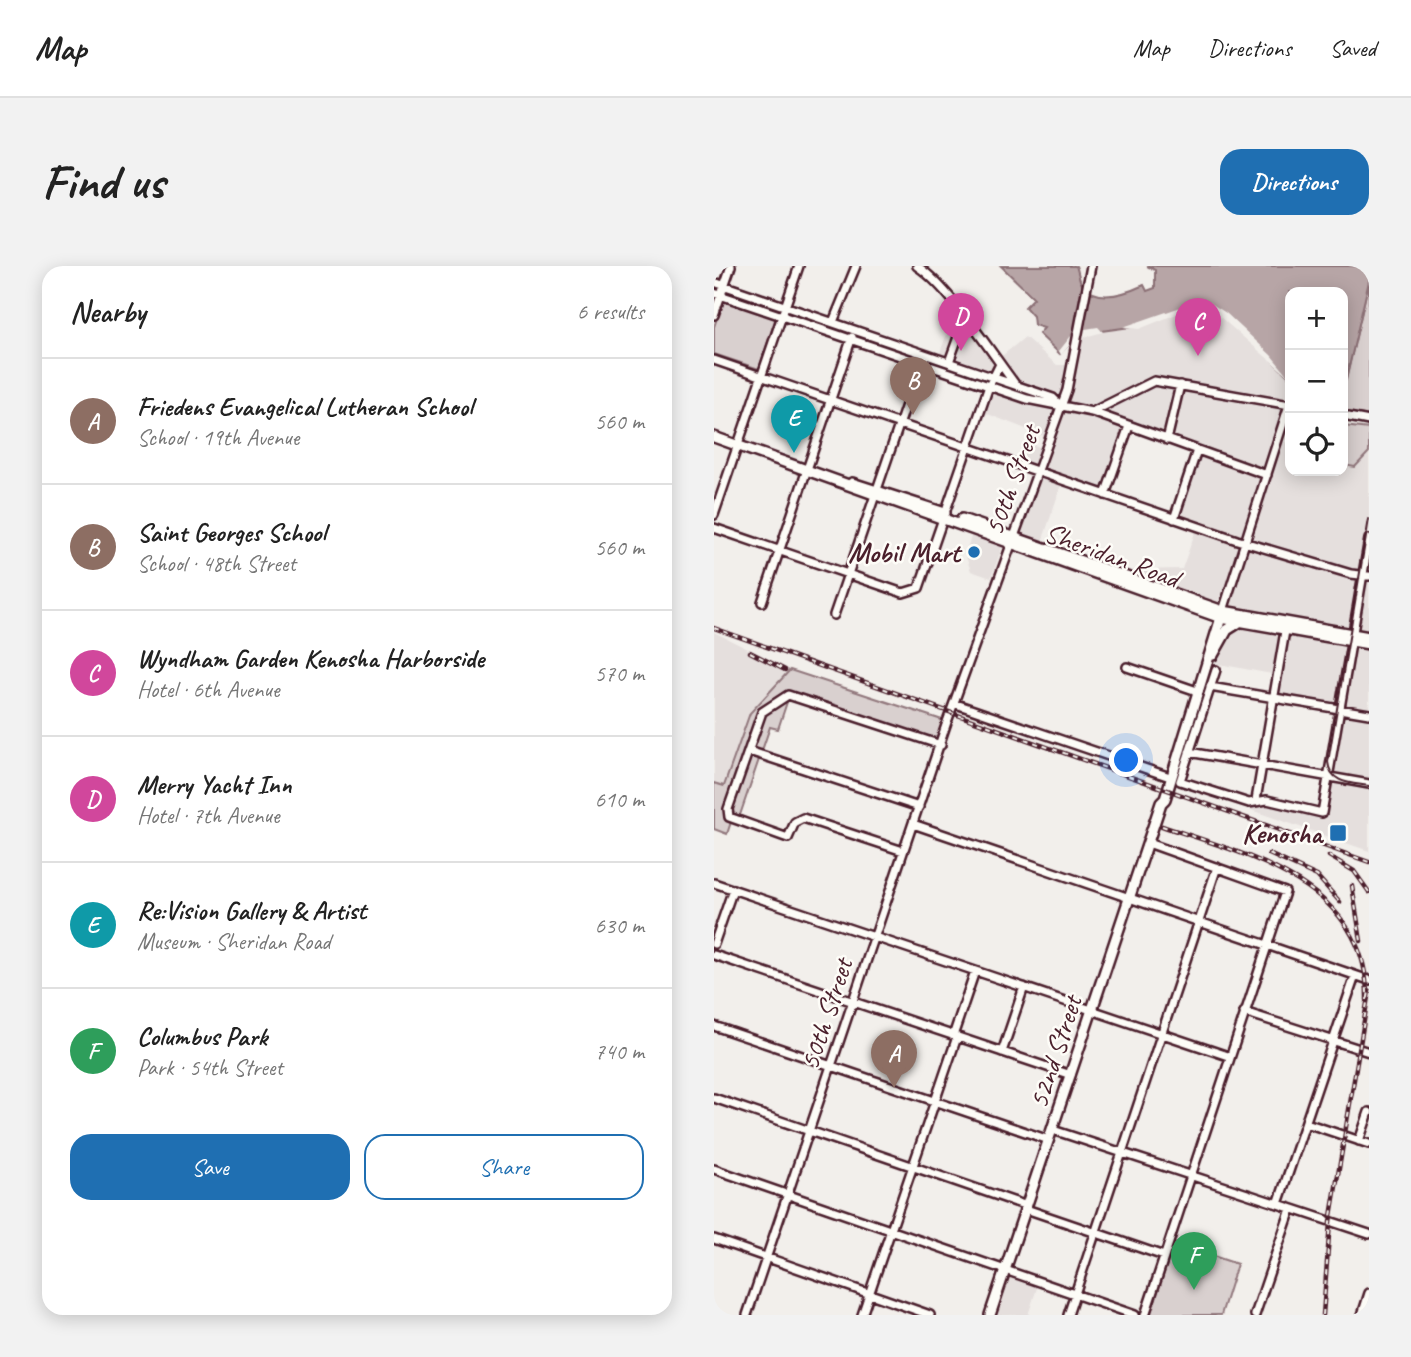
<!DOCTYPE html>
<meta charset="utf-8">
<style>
:root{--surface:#fff;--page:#f2f2f2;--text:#222;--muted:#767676;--line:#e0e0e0;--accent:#1f6fb2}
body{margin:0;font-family:Caveat,sans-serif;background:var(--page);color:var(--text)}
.controls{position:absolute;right:21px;top:21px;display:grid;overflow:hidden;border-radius:14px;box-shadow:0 4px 18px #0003}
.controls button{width:63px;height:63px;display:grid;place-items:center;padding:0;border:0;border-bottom:2px solid var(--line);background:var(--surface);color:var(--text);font:35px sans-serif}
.you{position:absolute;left:413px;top:495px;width:24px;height:24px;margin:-18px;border:5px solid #fff;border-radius:50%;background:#1a73e8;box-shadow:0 0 0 10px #1a73e833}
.badge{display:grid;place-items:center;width:46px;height:46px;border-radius:50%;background:var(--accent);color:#fff;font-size:23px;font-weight:700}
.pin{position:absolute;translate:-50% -58px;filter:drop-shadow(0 2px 4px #0008)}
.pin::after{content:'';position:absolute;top:37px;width:24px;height:21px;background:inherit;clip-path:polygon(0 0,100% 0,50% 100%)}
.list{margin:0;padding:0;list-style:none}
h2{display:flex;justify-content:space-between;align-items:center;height:91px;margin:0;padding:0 28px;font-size:30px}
h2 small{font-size:23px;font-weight:400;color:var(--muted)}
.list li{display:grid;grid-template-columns:46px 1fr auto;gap:21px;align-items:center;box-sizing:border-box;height:126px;padding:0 28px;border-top:2px solid var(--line)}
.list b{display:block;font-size:26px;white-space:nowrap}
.list p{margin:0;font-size:23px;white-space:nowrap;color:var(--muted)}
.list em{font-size:23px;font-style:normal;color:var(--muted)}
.actions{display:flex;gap:14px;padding:21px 28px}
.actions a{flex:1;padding:16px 0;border:2px solid var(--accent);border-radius:21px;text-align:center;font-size:24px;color:var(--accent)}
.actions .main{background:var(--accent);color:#fff}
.icon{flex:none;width:38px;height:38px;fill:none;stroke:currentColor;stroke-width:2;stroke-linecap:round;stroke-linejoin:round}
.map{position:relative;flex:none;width:655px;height:1049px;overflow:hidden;border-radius:21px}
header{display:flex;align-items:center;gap:42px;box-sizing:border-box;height:98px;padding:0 35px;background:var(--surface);border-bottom:2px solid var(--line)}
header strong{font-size:33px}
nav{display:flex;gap:38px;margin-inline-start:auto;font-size:24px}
.intro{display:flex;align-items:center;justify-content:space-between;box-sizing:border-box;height:168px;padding:0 42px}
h1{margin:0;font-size:49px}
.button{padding:18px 32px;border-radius:21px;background:var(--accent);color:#fff;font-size:24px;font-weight:700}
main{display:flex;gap:42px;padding:0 42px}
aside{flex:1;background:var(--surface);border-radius:21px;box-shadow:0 4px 18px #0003}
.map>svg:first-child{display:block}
.built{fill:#e5dfdd}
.green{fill:#d9d0cf;stroke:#92787d;stroke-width:2}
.water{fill:#b7a5a6;stroke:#8b6f75;stroke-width:2}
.pier{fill:#f2efeb}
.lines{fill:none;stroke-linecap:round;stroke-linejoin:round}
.minor-casing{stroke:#4a1f2b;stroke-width:12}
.major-casing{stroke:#4a1f2b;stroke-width:14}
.minor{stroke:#fdfcf7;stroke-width:7}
.major{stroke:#fdfcf7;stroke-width:9}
.tram{stroke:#4a1f2b;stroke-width:2}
.rail-casing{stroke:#4a1f2b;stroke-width:4.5}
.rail{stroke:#fdfcf7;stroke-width:2;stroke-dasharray:5;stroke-linecap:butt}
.poi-dot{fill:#1f6fb2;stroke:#fdfcf7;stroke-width:2.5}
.labels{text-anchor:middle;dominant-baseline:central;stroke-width:5;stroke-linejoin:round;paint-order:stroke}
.street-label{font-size:28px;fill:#4a1f2b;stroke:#fdfcf7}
.poi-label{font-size:28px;font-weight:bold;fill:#4a1f2b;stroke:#fdfcf7;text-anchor:end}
</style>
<header>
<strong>Map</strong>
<nav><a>Map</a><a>Directions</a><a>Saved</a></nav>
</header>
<div class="intro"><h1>Find us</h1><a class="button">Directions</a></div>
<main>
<aside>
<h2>Nearby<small>6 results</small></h2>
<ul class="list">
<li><span class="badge" style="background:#8d6e63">A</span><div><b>Friedens Evangelical Lutheran School</b><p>School · 19th Avenue</p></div><em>560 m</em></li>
<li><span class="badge" style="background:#8d6e63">B</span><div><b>Saint Georges School</b><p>School · 48th Street</p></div><em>560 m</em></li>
<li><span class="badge" style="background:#d1479c">C</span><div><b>Wyndham Garden Kenosha Harborside</b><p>Hotel · 6th Avenue</p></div><em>570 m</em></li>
<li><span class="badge" style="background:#d1479c">D</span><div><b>Merry Yacht Inn</b><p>Hotel · 7th Avenue</p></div><em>610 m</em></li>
<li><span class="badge" style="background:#0f9aa8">E</span><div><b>Re:Vision Gallery &amp; Artist</b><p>Museum · Sheridan Road</p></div><em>630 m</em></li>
<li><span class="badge" style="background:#2e9e5b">F</span><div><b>Columbus Park</b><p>Park · 54th Street</p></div><em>740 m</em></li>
</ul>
<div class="actions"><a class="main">Save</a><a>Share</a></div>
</aside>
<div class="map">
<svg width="655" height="1049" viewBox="0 0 655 1049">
<rect width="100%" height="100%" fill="#f2efeb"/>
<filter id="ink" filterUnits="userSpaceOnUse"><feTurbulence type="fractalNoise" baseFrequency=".0143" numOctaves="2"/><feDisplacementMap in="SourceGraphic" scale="14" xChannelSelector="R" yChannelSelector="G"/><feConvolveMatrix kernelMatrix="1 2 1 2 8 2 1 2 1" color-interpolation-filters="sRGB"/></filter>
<g filter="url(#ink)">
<path class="built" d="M491,35L507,46L576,112L565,174L576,178V205H629V199L641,201L655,186V585L537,544L542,534L608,547L625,443L560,432L563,409L494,396L513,364L524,356L413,310L419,304L468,303L483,261L460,253L483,184L415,161L391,229L349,214L327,279L300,270L323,205L305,199L312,176L331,183L335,172L266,145L278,111L224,92L237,56L248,60L253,55L283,94L311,71L343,99H354L359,104L365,68L417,59Z
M258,268L289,279L277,312L257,305L251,288Z
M0,366L76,404L36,447L10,520L0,517Z
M295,1010L324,1019L314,1049H282Z"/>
<path class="green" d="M655,15V150L629,145V115L632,113Z
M9,34L62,51L45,103L0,88V61Z
M629,160L655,163V186L641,201L629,199Z
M76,404L231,455L225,472L221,474L76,427L64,463L56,461L25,552L19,550L13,568L0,563V517L10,520L36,447Z
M460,977L523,998L507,1049H436Z"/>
<path class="water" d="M287,0H362C365,6 364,15 370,21C386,37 413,27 430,19L433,25L441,22V4L433,0H655V15L632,114L629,115V26H576V112L507,46L491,35L424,60L365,68L346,88L325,68L330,62L320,59L319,50L311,41L320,32Z"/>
<path class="pier" d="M370,15L378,22L371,63L384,61L389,66L360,74L347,89L345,85L361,65Z
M490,33L512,47L557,89L576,112L490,37L425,63L409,61Z"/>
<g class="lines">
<g class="minor-casing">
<path id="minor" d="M203,0C236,22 276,85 301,118
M0,16L339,132L347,140
M0,27L313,133L378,146L553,209
M0,49L17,0
M119,56L142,0
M0,94L523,274L637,308L655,310
M235,96L248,60L253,55
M378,146L440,115L576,139
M629,150L655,155
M453,174L466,119
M391,229L415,160
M0,249L85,0
M460,253L483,184
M0,262L189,327L205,322L275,120L286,98
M48,336L138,71
M509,345L575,139
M120,349L207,95
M413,401L483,425
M502,404L466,515L535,537L553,534L608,547L655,273
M496,421L655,448
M242,438L456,511
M35,485L205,541
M475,486L655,518
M542,534L571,365
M199,558L655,714
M189,585L89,552L81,556L74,572L15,551L14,543L48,446L74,429L227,479
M0,617L514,790
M0,678L19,623
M0,689L357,809
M530,746L655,786
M0,760L335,874
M239,770L261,705
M288,786L310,721
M0,832L313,940
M592,857L655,878
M339,864L655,968
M645,875L655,846
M0,903L421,1049
M564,938L641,710
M312,943L450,990
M0,973L216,1049
M33,1049L233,456L353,124L377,0
M148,1049L243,771
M354,1049L503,601
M431,1049L571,626L434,577
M541,1049L577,943
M648,1049L655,1027"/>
</g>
<g class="major-casing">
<path id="major" d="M0,171L507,352L655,378
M138,217L231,247
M248,253L509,345L655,371
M499,389L513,364L524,357
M276,1049L447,537L451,533L509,345"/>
</g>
<use href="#minor" class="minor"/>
<use href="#major" class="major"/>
<path class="tram" d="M655,253L614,496C616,518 638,517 655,520"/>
<g class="rail-casing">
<path id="rail" d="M0,362L655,596
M36,386L71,404
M448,560C533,589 655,618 653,734
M555,588L603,610L626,636
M615,590L640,605L655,626
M638,620L647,675
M609,1049L616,956L655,725"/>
</g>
<use href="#rail" class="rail"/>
</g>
</g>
<g class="poi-dot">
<circle cx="260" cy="286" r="7"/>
<rect x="615" y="558" width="18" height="18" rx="3.5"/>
</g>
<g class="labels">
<g class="street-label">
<text transform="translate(298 214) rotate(-70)">50th Street</text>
<text transform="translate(398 289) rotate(20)">Sheridan Road</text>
<text transform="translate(112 748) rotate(-72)">50th Street</text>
<text transform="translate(341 786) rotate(-72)">52nd Street</text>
</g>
<g class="poi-label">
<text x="246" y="286">Mobil Mart</text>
<text x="608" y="567">Kenosha</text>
</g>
</g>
</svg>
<div class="controls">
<button>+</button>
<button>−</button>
<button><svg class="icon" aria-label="locate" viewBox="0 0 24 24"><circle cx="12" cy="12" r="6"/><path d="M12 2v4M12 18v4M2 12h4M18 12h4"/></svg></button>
</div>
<div class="you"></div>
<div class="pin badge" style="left:180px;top:822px;background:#8d6e63">A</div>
<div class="pin badge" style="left:199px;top:149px;background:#8d6e63">B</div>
<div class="pin badge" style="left:484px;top:90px;background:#d1479c">C</div>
<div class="pin badge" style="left:247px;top:85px;background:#d1479c">D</div>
<div class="pin badge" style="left:80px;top:187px;background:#0f9aa8">E</div>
<div class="pin badge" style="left:480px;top:1024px;background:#2e9e5b">F</div>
</div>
</main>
